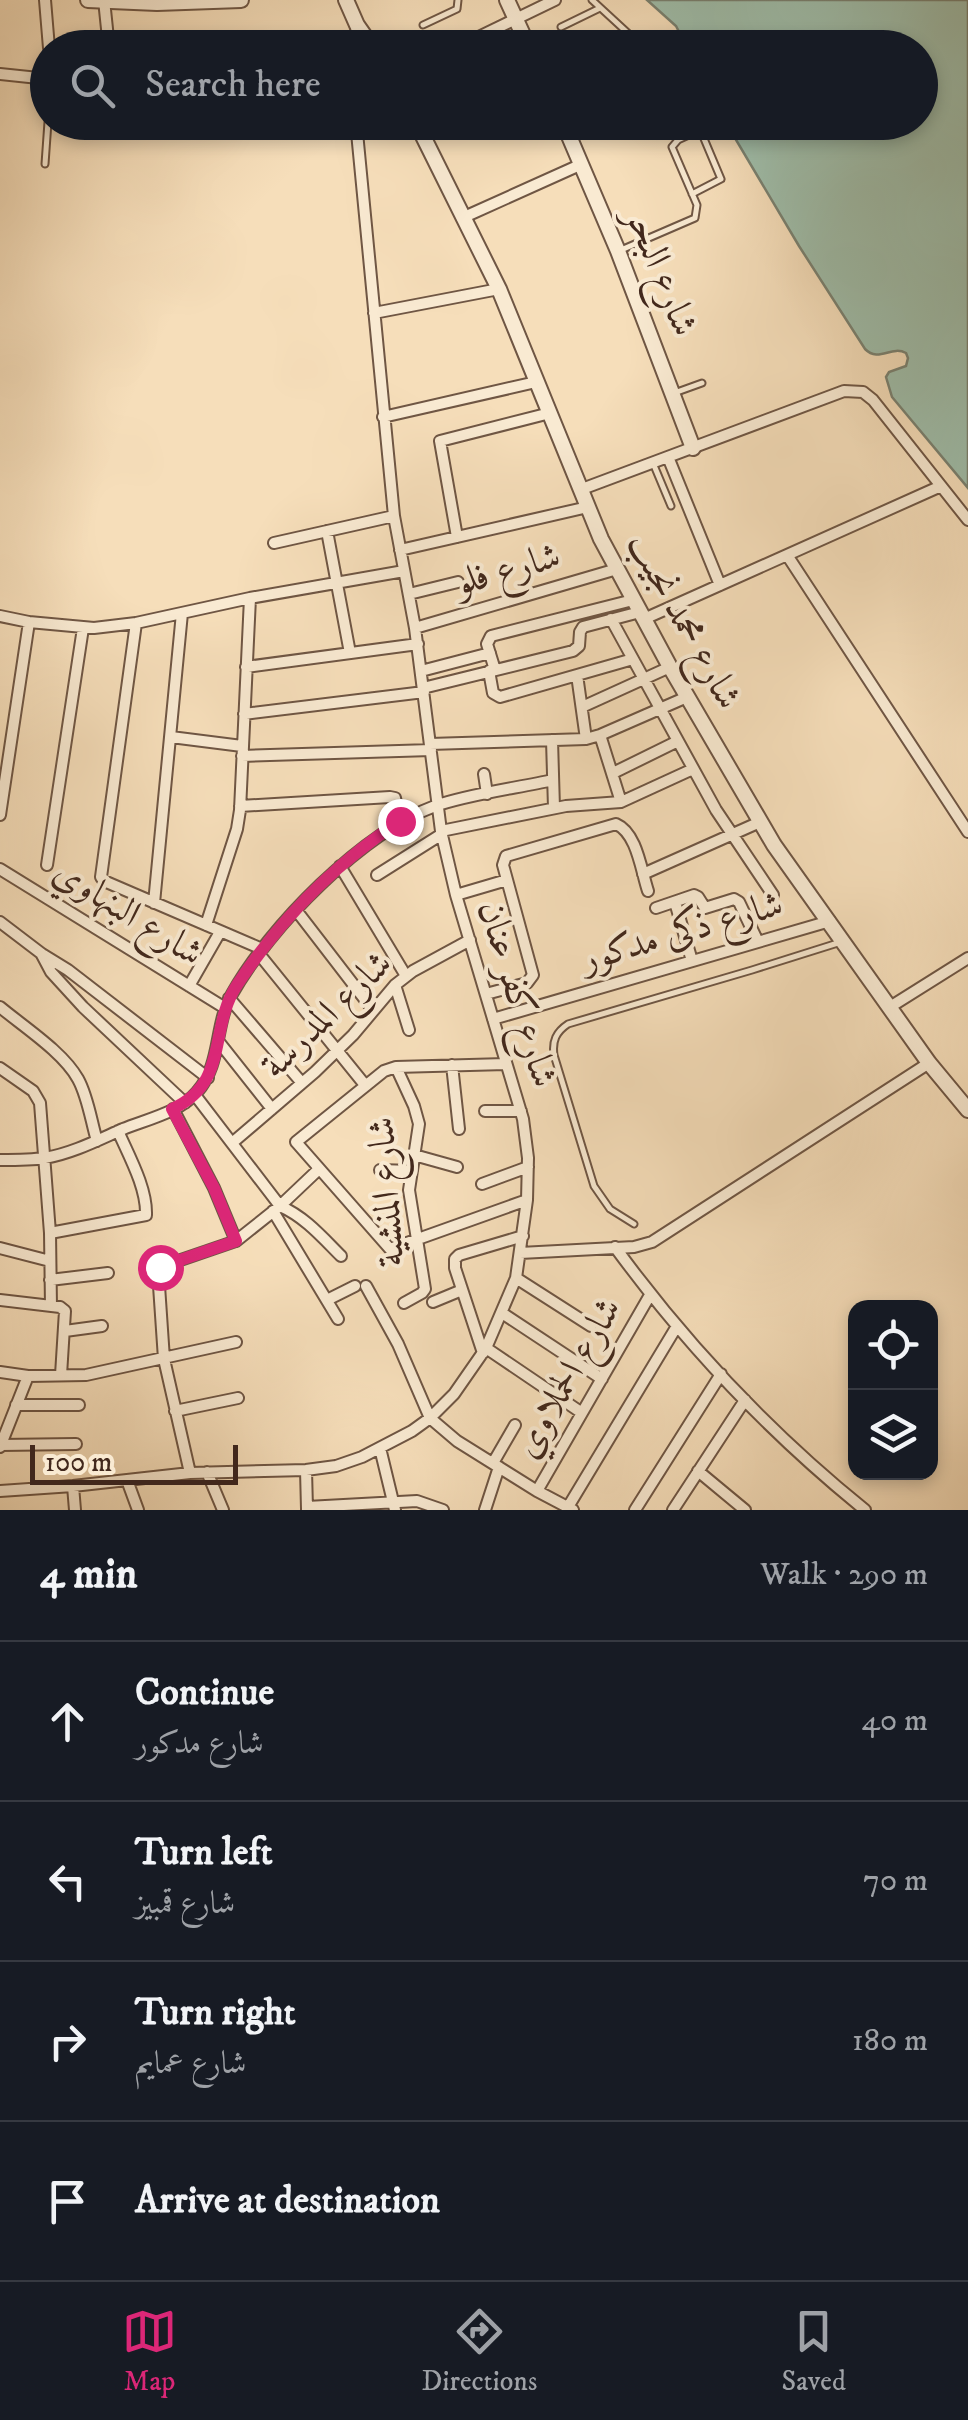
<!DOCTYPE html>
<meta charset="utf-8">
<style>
:root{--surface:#171b24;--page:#242831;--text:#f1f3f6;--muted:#9ea1a6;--line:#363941;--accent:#db2777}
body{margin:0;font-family:"IM FELL DW Pica",Amiri,serif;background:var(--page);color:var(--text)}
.controls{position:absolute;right:30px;bottom:30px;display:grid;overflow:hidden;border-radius:20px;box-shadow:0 5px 15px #0003}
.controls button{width:90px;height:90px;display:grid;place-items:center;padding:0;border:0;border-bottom:2px solid var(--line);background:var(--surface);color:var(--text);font:50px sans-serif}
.scale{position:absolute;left:30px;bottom:25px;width:208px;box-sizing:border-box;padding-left:10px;border:5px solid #42281c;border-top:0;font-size:28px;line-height:35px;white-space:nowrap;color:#42281c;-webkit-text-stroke:8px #f9ead2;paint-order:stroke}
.stop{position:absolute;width:30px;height:30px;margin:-22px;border:8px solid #db2777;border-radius:50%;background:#fff}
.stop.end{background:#db2777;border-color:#fff;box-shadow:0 2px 10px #0008}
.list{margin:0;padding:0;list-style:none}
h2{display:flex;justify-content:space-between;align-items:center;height:130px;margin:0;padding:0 40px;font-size:42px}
h2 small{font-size:32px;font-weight:400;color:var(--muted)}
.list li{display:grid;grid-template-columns:65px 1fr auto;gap:30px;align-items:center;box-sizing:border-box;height:160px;padding:0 40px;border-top:2px solid var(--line)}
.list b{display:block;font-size:38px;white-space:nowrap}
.list p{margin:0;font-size:32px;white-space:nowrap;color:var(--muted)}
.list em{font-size:32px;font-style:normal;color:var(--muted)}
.icon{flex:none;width:55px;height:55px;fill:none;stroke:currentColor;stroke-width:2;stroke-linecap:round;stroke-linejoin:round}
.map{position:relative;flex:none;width:968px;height:1510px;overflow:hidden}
.search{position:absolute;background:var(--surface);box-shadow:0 5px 15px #0003;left:30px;right:30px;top:30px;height:110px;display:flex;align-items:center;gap:25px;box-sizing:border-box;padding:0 35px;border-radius:55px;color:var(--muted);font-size:38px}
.sheet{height:770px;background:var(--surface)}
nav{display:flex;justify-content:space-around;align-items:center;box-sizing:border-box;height:140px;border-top:2px solid var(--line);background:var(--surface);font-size:28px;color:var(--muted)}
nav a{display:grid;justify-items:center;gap:5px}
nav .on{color:var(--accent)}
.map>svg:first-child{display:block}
.water{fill:#9ebdaa;stroke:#798171;stroke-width:2.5}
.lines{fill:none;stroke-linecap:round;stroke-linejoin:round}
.service-casing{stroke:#6f5644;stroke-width:9}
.minor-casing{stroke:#6f5644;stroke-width:14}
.tertiary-casing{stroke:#6f5644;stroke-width:18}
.service{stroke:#f9ead2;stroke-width:5}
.minor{stroke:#f9ead2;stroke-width:10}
.tertiary{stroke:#f9ead2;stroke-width:14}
.route{stroke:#db2777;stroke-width:12}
.labels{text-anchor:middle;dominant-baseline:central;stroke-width:8;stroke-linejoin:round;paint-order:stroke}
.street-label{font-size:38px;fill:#42281c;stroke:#f9ead2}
</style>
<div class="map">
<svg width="968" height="1510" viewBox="0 0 968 1510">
<rect width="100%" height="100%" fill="#f6deba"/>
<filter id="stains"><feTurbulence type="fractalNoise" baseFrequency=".002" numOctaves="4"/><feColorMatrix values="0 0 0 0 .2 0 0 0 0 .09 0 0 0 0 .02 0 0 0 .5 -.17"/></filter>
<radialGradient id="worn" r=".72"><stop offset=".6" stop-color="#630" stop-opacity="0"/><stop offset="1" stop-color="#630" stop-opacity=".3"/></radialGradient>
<path class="water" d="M647,0H968V488L892,397L886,377L889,372L906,366L908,358L906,353C891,345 879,363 865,349L799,246L726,123L920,122V48L687,47L676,26Z"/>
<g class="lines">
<g class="service-casing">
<path id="service" d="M592,0L630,35L655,40L664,48
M423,25L457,9L458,0
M561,27L600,8
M45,164L48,122
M692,194L721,179L697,122
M621,250L695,218L697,205L672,147L678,140L700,130
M677,392L702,383
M653,463L671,506
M634,1224L610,1209L594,1186L554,1055C552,1041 556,1032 568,1024L752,970L841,942"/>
</g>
<g class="minor-casing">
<path id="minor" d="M45,0L49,48
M104,0L109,48
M354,48L357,26
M456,48L555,0
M0,74L48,79
M462,218L582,164
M374,313L499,289
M383,417L536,382
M668,457L720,585
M582,489L844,391L863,392L873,400L968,520
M327,531L350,653
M457,537L440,441L550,413
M274,543L394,516
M400,550L588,507
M787,555L968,832
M409,594L458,582
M0,616L29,622L94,628L136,623L250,598L404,571
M611,619L716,810L773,895
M644,619L941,486
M136,623L101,877L104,881L262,949
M415,628L617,569
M246,667L418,644
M495,670L487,644L491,636L633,600
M421,671L490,653
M489,671L493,693L500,697L633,659
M577,675L586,739
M423,688L573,651L579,646L580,632L583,627L640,612
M582,707L670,667
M244,714L424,692
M600,735L621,802
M171,737L242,746
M552,740L554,808
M430,744L586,739L600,735L687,697
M242,756L431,750
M613,773L678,741
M484,774L487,794
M240,806L390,797L395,798L400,821
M0,815L29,622
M441,831L566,806L621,802L693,769
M47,865L83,628
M340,866L406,976
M0,869L225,1008
M643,874L760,822
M377,875L442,834
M456,895L507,880
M675,902L692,961
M154,903L182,613
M656,908L694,895L698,897L705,908L734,899L739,902L758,942
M296,910L373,1010
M0,922L42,954L68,970L208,1078
M206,925L237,829L240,810L250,598
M259,954L365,1085
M42,955L51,972L83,1007L185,1103
M395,985L409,1030
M189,986L220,932
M486,994L527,983L533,975L503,865L506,856L616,824C637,833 641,870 648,891
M229,998L302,1083
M0,1007C24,1027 63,1052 78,1079C88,1097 91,1121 97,1141
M890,1007L968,958
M493,1019L830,921
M219,1042L272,1109
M506,1064L396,1067L384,1071L296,1142L390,1249L527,1200
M452,1065L459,1129
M396,1067L414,1106L419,1124L409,1190L425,1289L422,1293L404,1303
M0,1068L33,1091L40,1103L50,1233L51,1306
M195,1095L280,1206C305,1217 322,1237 341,1256
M173,1109L214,1188L236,1241
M485,1111H521
M232,1143L315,1072L353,1035L395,985L413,971L470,940
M414,1155L457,1167
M0,1160C15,1160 31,1160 45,1158C73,1153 98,1140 123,1129C148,1119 180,1112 197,1092C222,1064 214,1025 232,994C270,926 362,833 435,806C469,794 517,788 553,780
M380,1170L412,1171
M482,1184L528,1167
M273,1211L338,1319
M50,1233L146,1215C147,1188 129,1156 118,1131
M615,1247C686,1344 771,1434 865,1510
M0,1248L50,1261
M520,1253L634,1247L652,1242L929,1063
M516,1278L591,1326
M50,1280L108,1273
M366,1286L398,1344L430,1418L457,1441L537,1491L573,1510
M0,1300L60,1307L65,1311L61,1375
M327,1300L355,1286
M433,1302L462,1290
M502,1313L602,1379
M65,1331L102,1326
M486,1348L582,1413
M483,1353L455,1268V1259L459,1255L523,1236
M0,1372L28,1376L86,1375L236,1342
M16,1405H79
M175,1411L238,1398
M1,1445L76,1444
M0,1447L28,1376
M380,1448L395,1510
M493,1463L515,1425
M306,1470L307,1509
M698,1471L745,1510
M207,1472L223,1510
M190,1473L164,1359L158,1271L160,1267L236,1241L280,1206L319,1169
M127,1480L138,1510
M73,1486L75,1510
M0,1491L73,1486L190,1473L306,1470L336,1466L362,1457L412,1431L430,1418L454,1394L486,1348L516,1278L527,1200L528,1158L523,1119L456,895L441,831L415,628L394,516L356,122
M537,1491L650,1295
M307,1507L417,1501L443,1510
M568,1507L677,1326
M485,1510L499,1467
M635,1510L721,1374
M673,1510L745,1400"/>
</g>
<g class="tertiary-casing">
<path id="tertiary" d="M88,0L157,3L241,0
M346,0L357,25L373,48
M507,0L529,48
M416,122L499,289L601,539L670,667L774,845L929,1063L968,1110
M563,122L618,251L693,448"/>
</g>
<use href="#service" class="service"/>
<use href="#minor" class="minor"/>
<use href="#tertiary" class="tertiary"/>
</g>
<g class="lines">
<path class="route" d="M160,1267L236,1241L214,1188L172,1109C230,1083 208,1029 237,985C280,920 336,863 400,821"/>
</g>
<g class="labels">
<g class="street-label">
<text transform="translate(661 272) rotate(68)">شارع البحر</text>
<text transform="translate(508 570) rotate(-16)">شارع فلو</text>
<text transform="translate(684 621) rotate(61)">شارع محمد نجيب</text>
<text transform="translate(128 913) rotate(32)">شارع البنهاوي</text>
<text transform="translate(682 932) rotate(-16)">شارع ذكى مدكور</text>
<text transform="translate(517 994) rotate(73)">شارع كفر عنان</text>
<text transform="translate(327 1015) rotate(-44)">شارع المدرسة</text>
<text transform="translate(387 1192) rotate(-94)">شارع المنشية</text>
<text transform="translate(568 1378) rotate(-60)">شارع الحملاوي</text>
</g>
</g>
<rect width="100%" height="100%" filter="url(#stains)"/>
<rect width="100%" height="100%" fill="url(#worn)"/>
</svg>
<div class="controls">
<button><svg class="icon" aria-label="locate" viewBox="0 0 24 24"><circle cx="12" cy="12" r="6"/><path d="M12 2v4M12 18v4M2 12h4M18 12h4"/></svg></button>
<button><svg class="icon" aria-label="layers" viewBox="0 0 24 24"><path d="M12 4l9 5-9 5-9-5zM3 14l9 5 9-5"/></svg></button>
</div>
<div class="scale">100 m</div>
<div class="stop" style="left:160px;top:1267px"></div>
<div class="stop end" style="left:400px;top:821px"></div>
<div class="search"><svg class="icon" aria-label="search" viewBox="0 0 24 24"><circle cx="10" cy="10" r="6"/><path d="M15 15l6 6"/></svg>Search here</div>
</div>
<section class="sheet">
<h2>4 min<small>Walk · 290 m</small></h2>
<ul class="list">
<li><svg class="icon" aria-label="ahead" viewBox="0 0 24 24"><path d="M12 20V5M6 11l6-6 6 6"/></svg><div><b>Continue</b><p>شارع مدكور</p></div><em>40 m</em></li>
<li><svg class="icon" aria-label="left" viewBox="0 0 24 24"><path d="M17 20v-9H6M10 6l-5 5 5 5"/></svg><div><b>Turn left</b><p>شارع قمبيز</p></div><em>70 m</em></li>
<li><svg class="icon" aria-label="right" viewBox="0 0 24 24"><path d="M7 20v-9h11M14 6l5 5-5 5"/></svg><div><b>Turn right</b><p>شارع عمايم</p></div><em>180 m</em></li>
<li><svg class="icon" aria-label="arrive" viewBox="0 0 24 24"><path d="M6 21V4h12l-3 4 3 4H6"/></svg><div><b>Arrive at destination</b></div></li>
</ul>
</section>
<nav>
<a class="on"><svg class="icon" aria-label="map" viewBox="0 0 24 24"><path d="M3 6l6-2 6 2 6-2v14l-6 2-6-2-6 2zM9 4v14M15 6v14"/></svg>Map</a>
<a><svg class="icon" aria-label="directions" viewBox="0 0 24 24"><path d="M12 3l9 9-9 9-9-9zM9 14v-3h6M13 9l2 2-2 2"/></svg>Directions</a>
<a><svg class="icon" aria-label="saved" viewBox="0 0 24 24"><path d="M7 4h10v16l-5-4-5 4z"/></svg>Saved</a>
</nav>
